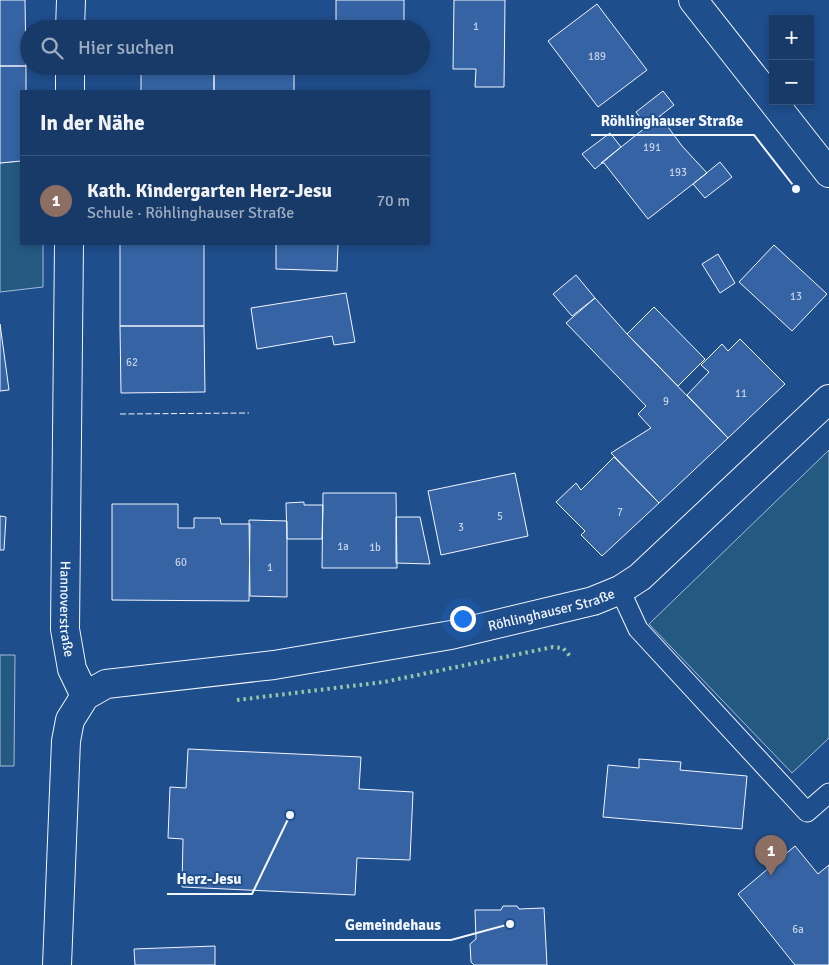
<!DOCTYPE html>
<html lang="de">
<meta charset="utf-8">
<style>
:root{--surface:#173a69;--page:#244571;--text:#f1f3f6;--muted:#9eadc0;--line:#36547d;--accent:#e69b98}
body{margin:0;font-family:Signika,sans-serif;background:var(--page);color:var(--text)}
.controls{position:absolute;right:15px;top:15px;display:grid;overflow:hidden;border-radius:0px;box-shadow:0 2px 8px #0003}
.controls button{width:45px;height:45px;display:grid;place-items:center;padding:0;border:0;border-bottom:1px solid var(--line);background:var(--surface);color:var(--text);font:25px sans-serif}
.you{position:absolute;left:462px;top:618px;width:18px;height:18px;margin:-12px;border:4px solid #fff;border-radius:50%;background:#1a73e8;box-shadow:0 0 0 8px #1a73e833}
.badge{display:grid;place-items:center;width:32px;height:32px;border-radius:50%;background:var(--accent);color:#fff;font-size:16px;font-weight:700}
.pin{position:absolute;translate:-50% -41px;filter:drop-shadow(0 1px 2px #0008)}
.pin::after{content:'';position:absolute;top:26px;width:18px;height:15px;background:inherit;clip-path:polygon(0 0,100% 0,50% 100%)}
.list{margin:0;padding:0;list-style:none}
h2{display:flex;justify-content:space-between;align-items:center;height:65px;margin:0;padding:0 20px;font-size:21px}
h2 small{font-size:16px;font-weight:400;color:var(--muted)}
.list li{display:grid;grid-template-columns:32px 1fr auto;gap:15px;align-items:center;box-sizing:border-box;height:90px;padding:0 20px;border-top:1px solid var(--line)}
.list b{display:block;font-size:19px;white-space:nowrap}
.list p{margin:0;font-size:16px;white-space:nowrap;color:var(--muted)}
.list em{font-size:16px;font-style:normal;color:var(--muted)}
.icon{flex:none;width:28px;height:28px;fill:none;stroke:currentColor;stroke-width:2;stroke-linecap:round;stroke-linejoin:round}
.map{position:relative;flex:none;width:829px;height:965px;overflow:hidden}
.search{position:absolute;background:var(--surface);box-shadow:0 2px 8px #0003;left:20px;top:20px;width:410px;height:55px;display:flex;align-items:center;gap:12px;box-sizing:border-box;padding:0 18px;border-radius:28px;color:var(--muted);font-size:19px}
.panel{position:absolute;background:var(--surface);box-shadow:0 2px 8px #0003;left:20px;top:90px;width:410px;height:155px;border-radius:0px}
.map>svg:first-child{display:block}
.green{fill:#245a82;stroke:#a8bbd7}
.building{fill:#3563a3;stroke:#f2f6ff}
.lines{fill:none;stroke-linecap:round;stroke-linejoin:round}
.lane-casing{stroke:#f2f6ff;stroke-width:21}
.street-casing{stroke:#f2f6ff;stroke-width:30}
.secondary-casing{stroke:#f2f6ff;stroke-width:30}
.lane{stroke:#1f4e8c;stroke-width:19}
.street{stroke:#1f4e8c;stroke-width:28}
.secondary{stroke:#1f4e8c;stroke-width:28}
.hedge{stroke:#97c8a6;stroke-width:4;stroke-dasharray:2.5 4;stroke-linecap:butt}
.fence{stroke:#f2f6ff;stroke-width:1;stroke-dasharray:6 2.5;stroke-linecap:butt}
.labels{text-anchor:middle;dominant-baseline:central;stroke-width:4;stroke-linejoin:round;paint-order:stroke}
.number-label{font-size:11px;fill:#c3d1e8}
.street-label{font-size:14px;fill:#f2f6ff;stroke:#1f4e8c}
.leader{fill:none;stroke:#f2f6ff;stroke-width:2}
.callout-dot{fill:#f2f6ff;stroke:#1f4e8c;stroke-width:2}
.callout-label{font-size:15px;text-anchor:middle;font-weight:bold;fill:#f2f6ff;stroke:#1f4e8c;stroke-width:4;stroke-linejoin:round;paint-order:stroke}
</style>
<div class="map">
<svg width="829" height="965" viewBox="0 0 829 965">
<rect width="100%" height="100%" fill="#1f4e8c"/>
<path class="green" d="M21,161V244H43V287L0,292V163Z
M829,450V738L792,773L649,624Z
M0,655H15L14,766H0Z"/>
<path class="building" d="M0,0H25L26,66H0Z
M336,0H404V29H336Z
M454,0H505L504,87H475L476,69H453Z
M597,4L647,70L598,107L548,41Z
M0,66H26V91H21V161L0,163Z
M141,66H214V91H141Z
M214,66H294V91H214Z
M663,91L674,105L647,126L636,112Z
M660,116L682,146L707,173L648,219L604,163H601Z
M610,133L621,147L595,169L582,154Z
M720,162L732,177L705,198L693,184Z
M120,244H204V326H120Z
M276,244H338L337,271L276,269Z
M774,245L827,294L792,331L739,282Z
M718,254L735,283L720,293L702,264Z
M576,275L595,298L572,316L553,294Z
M346,293L355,342L334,345L332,336L257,349L251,308Z
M595,298L627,334L728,438L659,503L611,453L651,428L638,414L646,406L566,323Z
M654,307L705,359L678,386L627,334Z
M0,324L9,390L0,391Z
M120,326H204L205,392L121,393Z
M740,339L785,384L728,438L687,395L709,372L701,365L722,344L728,351Z
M614,457L659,503L602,556L581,535L585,531L556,502L576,483L581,490Z
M515,473L528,536L441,555L428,491Z
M323,493H396L397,568H322Z
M304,502V505H323L322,539H287L286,503Z
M112,504H178V528H194V518H220L221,524H250L249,601L112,600Z
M0,516L6,517L4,550H0Z
M396,517H420L430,564L396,563Z
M249,520L287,521V597L250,596Z
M188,749L361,757L359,789L413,792L410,860L357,858L355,895L182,887L183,839L168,838L170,787L186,788Z
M639,759L681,762L680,770L747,776L742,829L603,817L608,765L639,768Z
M795,846L818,874L829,865V965H795L738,894Z
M503,906H517L519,909L544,908L547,965H474L471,962L470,944L476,939L475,910H501Z
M215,946V965H135L134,949Z"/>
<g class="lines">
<g class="lane-casing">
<path id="lane" d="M620,590L638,629L807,812L829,793"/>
</g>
<g class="street-casing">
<g id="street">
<path d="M70,29L71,0"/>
<path d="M70,91V66"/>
<path id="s1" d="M69,244L65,629L72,669L85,696"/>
<path id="s2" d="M57,965L66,741L70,720L85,696L106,684L274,665L451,635L593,601L620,590L640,577L829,399"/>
</g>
</g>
<g class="secondary-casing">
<path id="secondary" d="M693,0L829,173"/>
</g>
<use href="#lane" class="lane"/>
<use href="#street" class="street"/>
<use href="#secondary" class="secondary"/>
<path class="hedge" d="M237,700L384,682L553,647L563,648L570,656"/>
<path class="fence" d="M120,414L249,413"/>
</g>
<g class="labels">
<g class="number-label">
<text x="476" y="26">1</text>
<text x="597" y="56">189</text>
<text x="652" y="147">191</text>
<text x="678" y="172">193</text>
<text x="796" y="296">13</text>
<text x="132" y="362">62</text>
<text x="741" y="393">11</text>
<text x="666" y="401">9</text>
<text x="620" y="512">7</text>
<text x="500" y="516">5</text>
<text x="461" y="527">3</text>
<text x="343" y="546">1a</text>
<text x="375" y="547">1b</text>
<text x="181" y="562">60</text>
<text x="270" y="567">1</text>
<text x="798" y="929">6a</text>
</g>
<g class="street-label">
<text stroke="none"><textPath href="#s1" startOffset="365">Hannoverstraße</textPath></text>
<text stroke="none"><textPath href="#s2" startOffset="750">Röhlinghauser Straße</textPath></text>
</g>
</g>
<path class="leader" d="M796 189L754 135H591M290 815L252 894H167M510 924L451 940H335"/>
<g class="callout-dot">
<circle cx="796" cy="189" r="5"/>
<circle cx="290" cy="815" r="5"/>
<circle cx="510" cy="924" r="5"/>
</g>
<g class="callout-label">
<text x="672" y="126">Röhlinghauser Straße</text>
<text x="209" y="884">Herz-Jesu</text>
<text x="393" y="930">Gemeindehaus</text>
</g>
</svg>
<div class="controls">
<button>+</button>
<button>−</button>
</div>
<div class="you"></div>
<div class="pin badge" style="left:771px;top:876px;background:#8d6e63">1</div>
<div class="search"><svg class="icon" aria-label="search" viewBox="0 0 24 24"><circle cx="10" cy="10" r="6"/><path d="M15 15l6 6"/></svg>Hier suchen</div>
<section class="panel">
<h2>In der Nähe<small></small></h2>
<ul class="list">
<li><span class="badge" style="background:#8d6e63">1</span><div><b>Kath. Kindergarten Herz-Jesu</b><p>Schule · Röhlinghauser Straße</p></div><em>70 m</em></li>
</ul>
</section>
</div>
